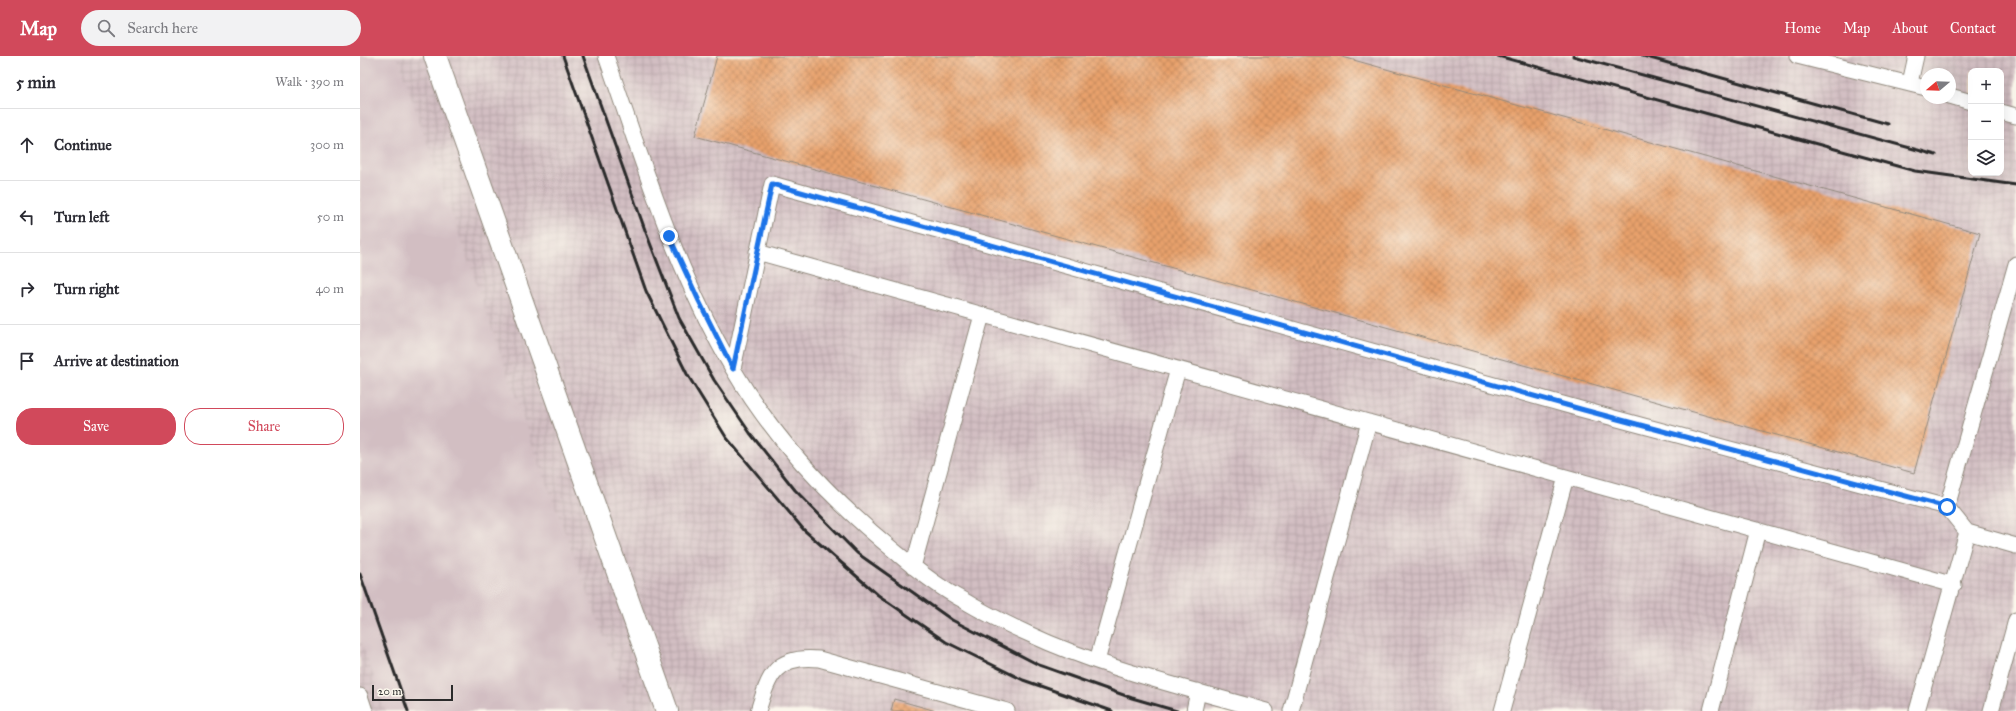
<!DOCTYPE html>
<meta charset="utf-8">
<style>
:root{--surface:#fff;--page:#f2f2f3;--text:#2b2b33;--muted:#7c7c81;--line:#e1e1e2;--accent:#d1495b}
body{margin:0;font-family:"IM FELL Great Primer",serif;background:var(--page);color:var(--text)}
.controls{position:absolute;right:12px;top:12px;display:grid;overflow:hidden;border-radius:8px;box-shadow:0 4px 16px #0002}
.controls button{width:36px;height:36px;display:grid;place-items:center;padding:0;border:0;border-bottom:1px solid var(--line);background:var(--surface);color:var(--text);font:20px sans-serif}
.compass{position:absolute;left:1560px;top:12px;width:36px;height:36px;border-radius:50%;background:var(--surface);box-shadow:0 4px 16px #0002;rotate:251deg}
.scale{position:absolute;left:12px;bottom:10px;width:81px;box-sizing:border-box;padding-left:4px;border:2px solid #2b2b2b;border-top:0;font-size:11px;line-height:14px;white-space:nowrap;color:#2b2b2b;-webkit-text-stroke:3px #fbf7ec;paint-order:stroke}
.stop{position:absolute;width:12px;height:12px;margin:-9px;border:3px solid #1a73e8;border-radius:50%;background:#fff}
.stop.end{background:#1a73e8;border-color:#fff;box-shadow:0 1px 4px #0008}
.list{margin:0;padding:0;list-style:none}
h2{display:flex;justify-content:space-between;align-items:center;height:52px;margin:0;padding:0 16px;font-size:17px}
h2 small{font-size:13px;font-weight:400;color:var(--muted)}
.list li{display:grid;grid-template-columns:26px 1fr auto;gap:12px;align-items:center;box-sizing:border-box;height:72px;padding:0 16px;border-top:1px solid var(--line)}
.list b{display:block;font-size:15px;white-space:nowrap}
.list em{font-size:13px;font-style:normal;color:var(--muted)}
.actions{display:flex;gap:8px;padding:12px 16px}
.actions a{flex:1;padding:9px 0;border:1px solid var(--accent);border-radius:16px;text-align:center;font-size:14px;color:var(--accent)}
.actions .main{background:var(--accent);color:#fff}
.icon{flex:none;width:22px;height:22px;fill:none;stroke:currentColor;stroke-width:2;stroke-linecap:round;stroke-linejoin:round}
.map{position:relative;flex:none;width:1656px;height:655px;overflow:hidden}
header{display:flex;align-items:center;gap:24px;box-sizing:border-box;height:56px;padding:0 20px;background:var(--accent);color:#fff}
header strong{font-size:19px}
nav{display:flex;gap:22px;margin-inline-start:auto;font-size:14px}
.search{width:280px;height:36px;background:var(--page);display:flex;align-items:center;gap:10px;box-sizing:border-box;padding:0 14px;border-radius:22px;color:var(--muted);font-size:15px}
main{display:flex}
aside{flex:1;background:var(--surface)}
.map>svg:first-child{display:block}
.industrial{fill:url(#industrial-grid);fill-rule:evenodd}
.railway{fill:#d2bec2}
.building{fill:url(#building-cross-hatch)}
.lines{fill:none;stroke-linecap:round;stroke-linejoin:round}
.service-casing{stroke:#90887c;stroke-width:17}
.minor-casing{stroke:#90887c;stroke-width:24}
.service{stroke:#fff;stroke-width:15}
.minor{stroke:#fff;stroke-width:22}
.rail{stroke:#2b2b2b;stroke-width:3}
.route{stroke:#1a73e8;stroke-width:5}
</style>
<header>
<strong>Map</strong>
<div class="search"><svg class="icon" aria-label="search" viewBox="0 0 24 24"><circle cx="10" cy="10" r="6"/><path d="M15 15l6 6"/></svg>Search here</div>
<nav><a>Home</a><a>Map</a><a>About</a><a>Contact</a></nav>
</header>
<main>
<aside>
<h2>5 min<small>Walk · 390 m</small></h2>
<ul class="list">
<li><svg class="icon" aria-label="ahead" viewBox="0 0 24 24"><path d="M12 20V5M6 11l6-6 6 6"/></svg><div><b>Continue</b></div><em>300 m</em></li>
<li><svg class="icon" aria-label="left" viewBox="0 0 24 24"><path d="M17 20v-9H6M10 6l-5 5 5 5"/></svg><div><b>Turn left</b></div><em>50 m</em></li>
<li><svg class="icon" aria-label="right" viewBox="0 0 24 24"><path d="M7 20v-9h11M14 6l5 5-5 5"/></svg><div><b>Turn right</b></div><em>40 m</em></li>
<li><svg class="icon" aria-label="arrive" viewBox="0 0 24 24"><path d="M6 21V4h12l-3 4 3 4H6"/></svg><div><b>Arrive at destination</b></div></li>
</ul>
<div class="actions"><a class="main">Save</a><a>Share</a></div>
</aside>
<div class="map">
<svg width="1656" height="655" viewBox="0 0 1656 655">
<defs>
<pattern id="industrial-grid" width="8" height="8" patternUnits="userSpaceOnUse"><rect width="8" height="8" fill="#d2bec2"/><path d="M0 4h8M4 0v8" fill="none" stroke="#b4a3a7"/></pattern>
<pattern id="building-cross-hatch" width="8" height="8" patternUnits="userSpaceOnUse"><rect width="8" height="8" fill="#e8a16c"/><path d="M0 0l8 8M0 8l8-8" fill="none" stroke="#bc8359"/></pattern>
</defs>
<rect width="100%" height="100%" fill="#fbf7ec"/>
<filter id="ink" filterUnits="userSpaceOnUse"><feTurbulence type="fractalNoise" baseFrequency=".025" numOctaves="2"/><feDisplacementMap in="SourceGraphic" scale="8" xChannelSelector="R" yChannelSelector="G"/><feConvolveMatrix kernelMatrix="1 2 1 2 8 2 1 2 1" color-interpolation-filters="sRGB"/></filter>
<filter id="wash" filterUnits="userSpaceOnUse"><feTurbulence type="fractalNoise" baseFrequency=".012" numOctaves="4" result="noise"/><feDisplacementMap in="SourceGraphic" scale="16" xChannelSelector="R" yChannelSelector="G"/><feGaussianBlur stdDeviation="0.9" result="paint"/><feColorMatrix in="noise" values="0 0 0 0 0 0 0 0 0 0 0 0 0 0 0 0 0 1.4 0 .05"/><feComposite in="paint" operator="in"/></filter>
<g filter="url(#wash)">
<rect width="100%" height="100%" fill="#f5e5cd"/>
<path class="industrial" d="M0,0H1656V655H0ZM1611,15H1641V117H1611ZM1566,18H1590V42H1566Z"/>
<path class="railway" d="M0,0H37L177,402L272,655H26L0,581Z"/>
<g id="blocks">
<path class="building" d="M357,0H979L1620,177L1554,417L335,80Z
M534,643L576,655H531Z"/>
</g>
</g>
<g filter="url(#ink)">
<use href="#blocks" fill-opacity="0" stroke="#90887c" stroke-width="1"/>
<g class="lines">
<g class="service-casing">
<path id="service" d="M246,0C283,106 316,216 373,313C415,385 474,446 538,498C558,515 580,532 603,544C624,557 647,568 669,578C744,613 827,632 906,655
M1437,0L1566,32
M1550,27L1556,0
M1590,40L1611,46
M1641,56L1656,60
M397,196L1594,529
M373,313L412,128L1224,354L1587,451L1607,476L1656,490
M1587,451L1656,208
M553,511L622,259
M737,605L818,313
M0,640L5,655
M398,655C409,619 415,599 459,603L647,655
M834,655L838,635
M931,655L1009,366
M1142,655L1206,421
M1351,655L1398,474
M1557,655L1607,476
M1631,655L1656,564"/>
</g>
<g class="minor-casing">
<path id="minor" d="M75,0L307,655"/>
</g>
<use href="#service" class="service"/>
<use href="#minor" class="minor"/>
<path class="rail" d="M203,0L286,235L327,318L366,381L444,474L518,539L586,586L663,624L752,655
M223,0L285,174L319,262L354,324L390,377L435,434L497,497L592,564L679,609L772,642L817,655
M1138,0L1555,115L1656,129
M1213,0L1576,99
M1283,0L1528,68
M0,518L48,655"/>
</g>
</g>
<g class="lines" filter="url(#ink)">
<path class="route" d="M309,180L339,245L373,313L412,128L1224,354L1587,451"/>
</g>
</svg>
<div class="controls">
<button>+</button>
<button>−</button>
<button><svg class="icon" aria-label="layers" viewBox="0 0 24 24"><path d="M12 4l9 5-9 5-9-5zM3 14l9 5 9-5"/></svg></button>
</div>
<svg class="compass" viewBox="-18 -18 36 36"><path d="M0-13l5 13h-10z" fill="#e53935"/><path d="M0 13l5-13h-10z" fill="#7c7c81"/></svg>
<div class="scale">20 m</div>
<div class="stop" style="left:1587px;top:451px"></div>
<div class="stop end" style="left:309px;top:180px"></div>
</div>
</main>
